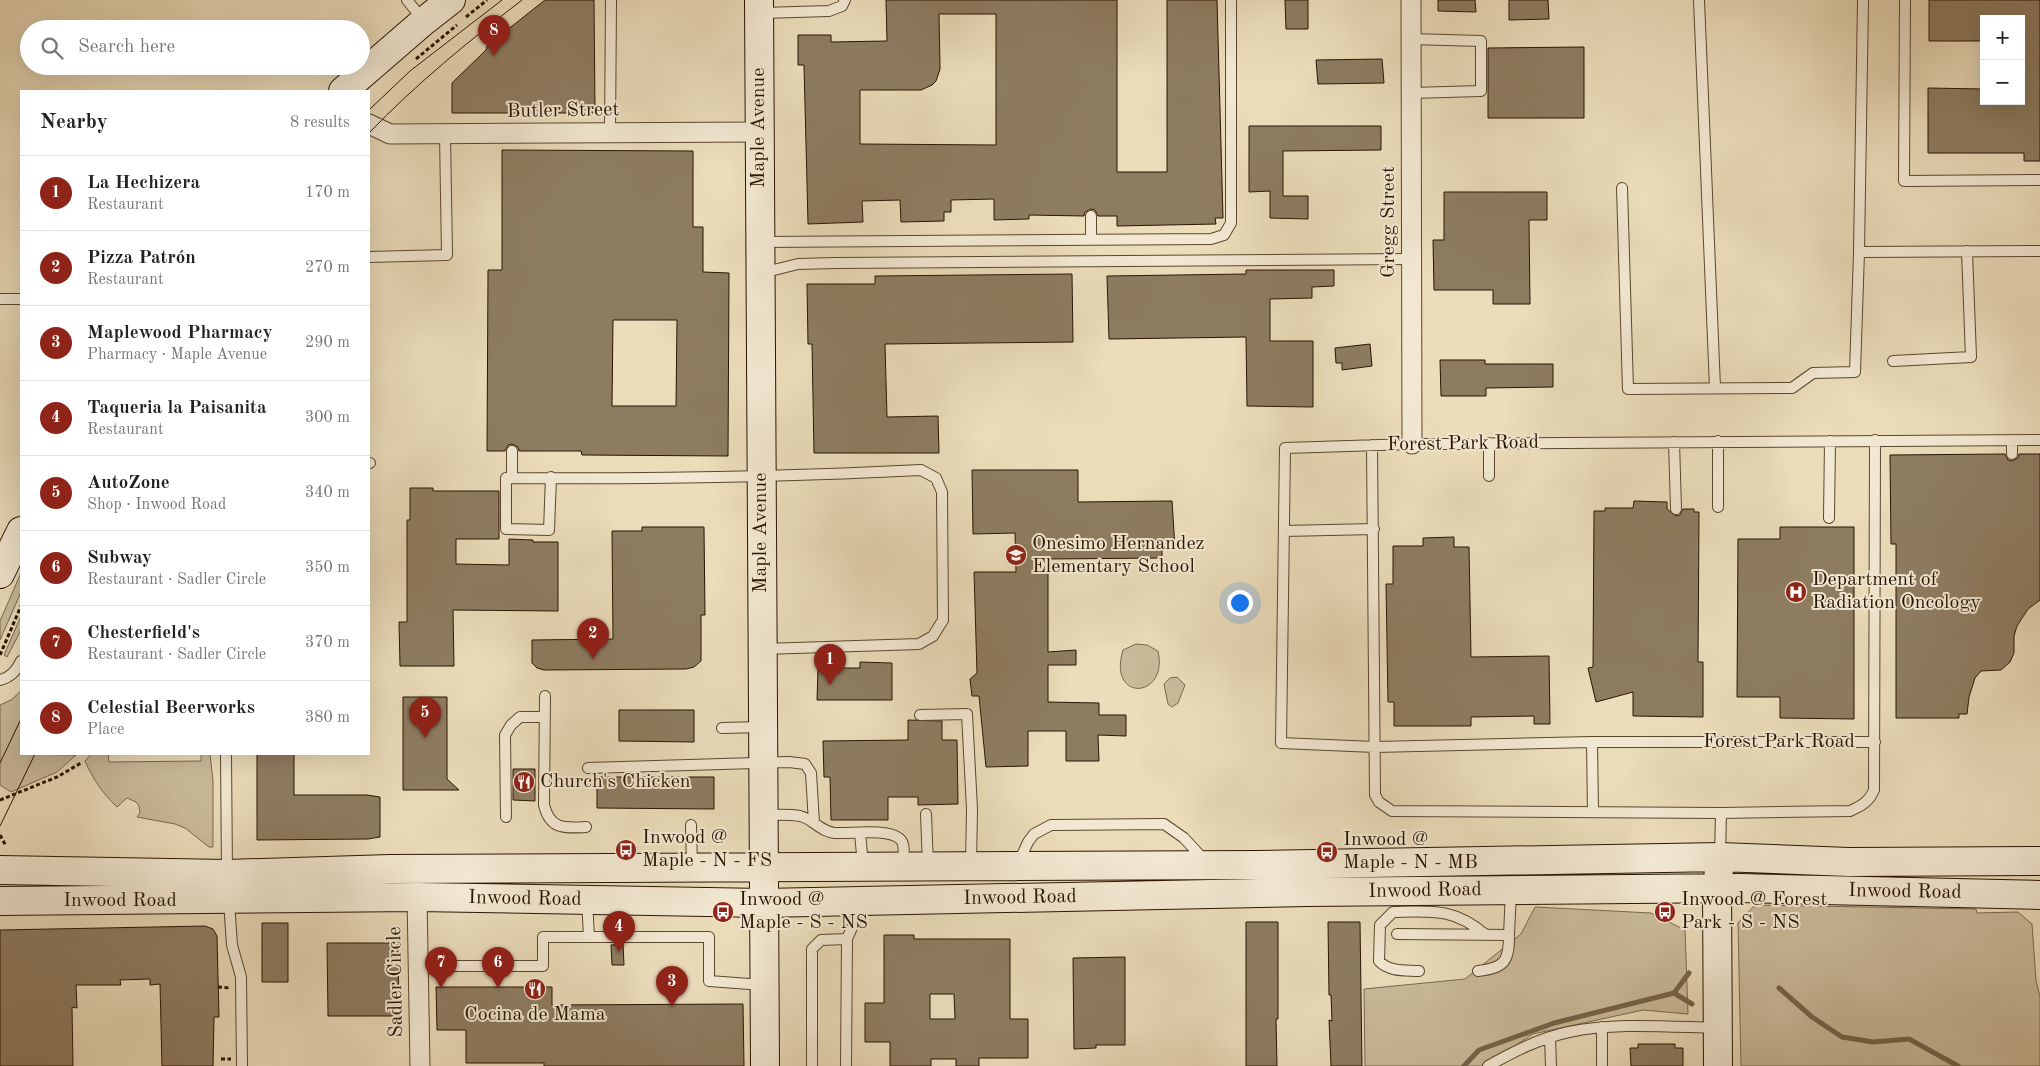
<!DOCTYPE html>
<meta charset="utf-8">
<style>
:root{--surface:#fff;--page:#f2f2f2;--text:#222;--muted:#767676;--line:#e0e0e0;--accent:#8f2418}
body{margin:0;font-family:"Old Standard TT",serif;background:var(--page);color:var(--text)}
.controls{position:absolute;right:15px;top:15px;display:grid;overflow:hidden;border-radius:0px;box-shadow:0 5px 20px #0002}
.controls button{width:45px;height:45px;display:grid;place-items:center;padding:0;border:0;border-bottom:1px solid var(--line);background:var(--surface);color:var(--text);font:25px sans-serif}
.you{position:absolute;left:1239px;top:602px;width:18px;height:18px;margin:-12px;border:4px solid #fff;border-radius:50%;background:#1a73e8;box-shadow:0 0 0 8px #1a73e833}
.badge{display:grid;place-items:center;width:32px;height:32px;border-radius:50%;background:var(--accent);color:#fff;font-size:16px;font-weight:700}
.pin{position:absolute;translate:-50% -41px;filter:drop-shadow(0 1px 2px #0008)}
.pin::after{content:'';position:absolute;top:26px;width:18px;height:15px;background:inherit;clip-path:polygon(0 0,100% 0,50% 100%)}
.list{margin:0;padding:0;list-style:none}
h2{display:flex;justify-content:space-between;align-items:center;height:65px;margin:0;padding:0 20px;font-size:21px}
h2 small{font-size:16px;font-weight:400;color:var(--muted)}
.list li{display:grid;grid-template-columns:32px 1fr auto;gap:15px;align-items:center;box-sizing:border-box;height:75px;padding:0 20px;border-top:1px solid var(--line)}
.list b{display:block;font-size:19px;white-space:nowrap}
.list p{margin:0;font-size:16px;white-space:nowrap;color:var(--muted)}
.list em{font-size:16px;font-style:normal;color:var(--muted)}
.icon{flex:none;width:28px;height:28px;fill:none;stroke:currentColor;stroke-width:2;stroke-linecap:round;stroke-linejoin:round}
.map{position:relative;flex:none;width:2040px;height:1066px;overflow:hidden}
.search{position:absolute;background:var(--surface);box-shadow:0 5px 20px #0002;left:20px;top:20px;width:350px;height:55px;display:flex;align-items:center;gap:12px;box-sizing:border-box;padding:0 18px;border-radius:28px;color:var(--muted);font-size:19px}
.panel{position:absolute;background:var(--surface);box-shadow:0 5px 20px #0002;left:20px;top:90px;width:350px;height:665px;border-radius:0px}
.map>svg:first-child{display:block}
.green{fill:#caba9a;stroke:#7a684d}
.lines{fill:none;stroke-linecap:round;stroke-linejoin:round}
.stream{stroke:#76644a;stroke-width:5}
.building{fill:#8e7c61;stroke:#291500;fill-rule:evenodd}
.lane-casing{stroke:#5a472e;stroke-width:12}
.street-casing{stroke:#5a472e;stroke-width:21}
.secondary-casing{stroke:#291500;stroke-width:30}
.path{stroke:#291500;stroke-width:3;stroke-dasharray:4 2.5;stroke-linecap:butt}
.lane{stroke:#f2e8d2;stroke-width:10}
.street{stroke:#f2e8d2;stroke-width:19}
.secondary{stroke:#f2e8d2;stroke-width:28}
.tram{stroke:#291500;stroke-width:1}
.labels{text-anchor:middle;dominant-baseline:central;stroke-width:4;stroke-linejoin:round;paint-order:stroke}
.street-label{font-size:20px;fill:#291500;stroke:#f2e8d2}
.poi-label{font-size:20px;fill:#291500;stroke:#f2e8d2;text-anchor:start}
</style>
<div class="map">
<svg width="2040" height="1066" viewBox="0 0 2040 1066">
<rect width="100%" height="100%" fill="#ebdcba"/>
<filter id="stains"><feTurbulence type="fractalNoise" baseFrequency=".004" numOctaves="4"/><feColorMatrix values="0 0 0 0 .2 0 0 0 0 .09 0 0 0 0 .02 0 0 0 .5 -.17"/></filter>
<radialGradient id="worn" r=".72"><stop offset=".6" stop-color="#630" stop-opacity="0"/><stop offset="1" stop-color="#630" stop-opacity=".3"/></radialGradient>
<path class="green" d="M21,573V592L0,640V621Z
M21,616V630L7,657L4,655Z
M1136,644L1147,645L1158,651C1169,699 1107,703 1123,650Z
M1177,677L1185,685L1178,703L1172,707L1168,704L1164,684L1170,678Z
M21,691V754L76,755L57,772L11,792L0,785V705L11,700Z
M91,754H108L109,762L201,761V754H210L213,780V847H209L185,828L175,824L137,817L140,813L139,806L136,802L127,798L117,807C103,794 93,779 85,761Z
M1755,905L1976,909L1977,913L2018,912L2032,924L2036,981L2040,997V1066H1741L1738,923Z
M1535,907L1651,913L1685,930L1688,1014L1643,1010L1533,1034L1484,1066H1365L1364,989L1465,979L1521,934Z"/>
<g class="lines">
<path class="stream" d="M1779,988L1812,1017L1842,1037L1873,1042L1909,1039L1958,1066
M1674,993L1692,1004
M1464,1066L1479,1050L1554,1023L1674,993L1689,973"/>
</g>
<path class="building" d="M545,0H594L595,113H452V83L486,50L487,46Z
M886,0H1117V172H1167V0H1217L1223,218H1215L1216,224L1117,226V216H1098L1095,210L1091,209L1085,212L1084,216L1029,215V219L994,220V199L951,200V212H944V221L901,222L900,200L862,201L863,222L808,224L804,65H798V35H831V42L887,41ZM939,14H996V145L860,144V90H921L932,85L936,81L940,69Z
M1285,0H1308V29H1286Z
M1438,0H1475L1476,12L1438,11Z
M1509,0H1548L1549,19L1509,20Z
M1929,0H2040V161H2024V153H1928V88L1984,89V101H2021V89H2024V41H2021V19H1984V41H1929Z
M1584,47V118H1488V48Z
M1382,59L1384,83L1318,84L1316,60Z
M1249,126H1381V150L1283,151V196H1308V219L1270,218V191L1249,192Z
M502,150L693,151V227H703V272L729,273L728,456L582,455L581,451H519L518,447L512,444L508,445L505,451H487L488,270H502ZM613,320H677L676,406H612Z
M1444,192H1547V220H1529L1530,304H1493V290H1434L1433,240H1444Z
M1246,270H1334V286L1312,287V298L1270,299V341H1313V407L1247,406L1246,337L1109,339L1107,276L1246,274Z
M1072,274L1073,342L885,344L887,417L938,416L939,453H814L812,344H808L807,284H875V276Z
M1370,344L1372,366L1342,370V363H1336L1335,348Z
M1440,360H1485V364H1553V387L1486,388V396H1441Z
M2005,454L2008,460L2012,461L2018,458L2019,454H2040V600L2028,609L2017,626L2014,636V653L2010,662L2001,670L1981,671L1975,678L1969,697L1967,714H1959V718H1896V544H1891L1890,455Z
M972,470H1078V502L1172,501L1175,548L1162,549V558L1048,559V652L1076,650V665H1048V702L1099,703V715H1126V736L1098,735L1099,761H1066V731H1028V766L986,767L979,696H972L970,679L977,673L974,572H1016L1015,533L973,534Z
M410,488H433V491H499V539H456V564L509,565V539L533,540V542H558V611L453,610L454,666H400L399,622H407V520H410Z
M1634,501L1667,502V509L1676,516L1680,515L1683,509H1694V512H1699L1698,662H1703V717L1633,716V692L1596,702L1588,668L1593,667L1594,511H1605V508H1633Z
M642,527H704L705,615H701V661L694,667L686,669L544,670L537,668L532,663V640L613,639L612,531H642Z
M1780,527H1854V719L1780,718V697H1737L1738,539H1780Z
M1454,537V547H1469L1471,657L1549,656L1550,724H1534V716L1471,717V726H1394V702H1388L1386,584H1393V546H1423V538Z
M860,662L892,663V700H817L818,668H860Z
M403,697H447V779L459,790H403Z
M619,710H694V742L619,741Z
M908,720L942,721V740H957L958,804L918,805V797H888V820H831L830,777H824L823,741L908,740Z
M257,754H294V795H367L380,797V837L368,839L257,840Z
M513,769H535V801L513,800Z
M597,777H714V809L597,808Z
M1246,922H1278V1019H1276L1277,1066H1246Z
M1328,922H1360L1362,1066H1331L1329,1020L1332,1021L1331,995H1329Z
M262,923H288V982H262Z
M205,926L213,929L217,936L219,1017H214L213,1066H162L160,984L150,985V979L120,980L121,985H76L77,1008L72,1007L73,1066H0V930Z
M884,935H914V939H1010V1019H1028V1058H979V1066H956V1059H931V1066H890V1042H865V1003H884ZM930,994H954L955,1019H930Z
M327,943H398L399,1016H328Z
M623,944L624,965H612L611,945Z
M1125,957V1045H1096V1048L1074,1049L1073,958Z
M436,987H552V1005L743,1004L744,1066H544V1063H466V1030H437Z
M1638,1044H1675V1048H1683V1066H1631L1630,1048H1638Z"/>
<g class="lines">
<g class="lane-casing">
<path id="lane" d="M407,0L424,21
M1699,0L1715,388
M1905,0L1904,181L2040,180
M760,13L829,11L842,6L845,0
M1411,39L1481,41V91L1411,93
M610,133L611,0
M1622,188L1628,389L1792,388L1813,373L1855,372L1859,252L1863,0
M1091,216V240
M761,242L1211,239L1224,235L1231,223V0
M1859,252L2040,251
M369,257L447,255L445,135
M762,273L798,264L835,263L1412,259
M0,299H21
M1893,361L1971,357L1967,251
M1674,442L1676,509
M1372,445L1375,795L1379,802L1392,811L1721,813L1850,811C1861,806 1869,802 1874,790L1875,440
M512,451V478
M2012,454V440
M369,463H370
M1489,476V443
M551,477L549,530L506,529V478C645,479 783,477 921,470L936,478L942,492L943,620L933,636L919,644L763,649
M1718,507V441
M1829,518L1830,441
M1284,531L1374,529
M0,680C11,677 16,671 21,661
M545,696L544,805C550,830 565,828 586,827
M920,715L967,714L972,809L971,866
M722,728L761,727
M1592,742L1375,747L1281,743L1285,448L1412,444L2040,440
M226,754L227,873
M588,768L789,762L805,764L811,773L814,823
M1593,812L1592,742H1875
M926,814L928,866
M765,815C776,815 789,814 800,816C813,819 821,832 835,833C850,834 888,828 900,839C906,844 903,858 903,865
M506,817L505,735L511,725L520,717H545
M691,825L692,867
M860,833L863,865
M1720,857L1721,813
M1018,864L1028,842L1034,834L1051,825L1164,824L1184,838L1206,862
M587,900L589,937
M229,901L232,945L241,977L242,1066
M1397,934L1509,935L1511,891
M847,939L854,923L858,902
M418,966H543V937H709V981L763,985
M1419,971C1405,970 1389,972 1379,961L1380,925L1393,912C1433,911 1454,908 1486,935
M1478,971C1505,968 1509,961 1509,935
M1550,1038L1551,1066
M812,1066V949L821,940L847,939L846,1066
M1488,1066C1513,1052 1540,1038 1569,1032C1614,1022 1671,1027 1717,1028
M1602,1066V1027"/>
</g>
<g class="street-casing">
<path id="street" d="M1411,0L1412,444
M369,124L390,134L759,132
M417,897L420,1066"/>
</g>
<g class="secondary-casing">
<path id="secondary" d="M759,0L765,1066
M343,91L424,21L451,0
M0,574L21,531
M0,870L227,874L390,869L1256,865L1720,857L1849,862L2040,861
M0,901L417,897L764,903L1306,892L1740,888L2040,895
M1718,1066L1717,888L1719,870"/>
</g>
<path class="path" d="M466,17L487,0
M416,59L457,25
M0,655L21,606
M0,800L57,777L81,763
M0,835L6,846
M218,987L230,988
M221,1059H231"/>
<use href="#lane" class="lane"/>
<use href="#street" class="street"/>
<use href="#secondary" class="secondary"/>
<path class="tram" d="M369,110L410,71L502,0
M369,133C416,84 469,41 522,0
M0,763L21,719
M0,826L35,754"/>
</g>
<defs>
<g id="school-disc" transform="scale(1.125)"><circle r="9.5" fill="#8f2418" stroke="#f2e8d2"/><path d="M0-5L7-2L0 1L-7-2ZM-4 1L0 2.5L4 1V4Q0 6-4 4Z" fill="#fff"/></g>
<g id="hospital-disc" transform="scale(1.125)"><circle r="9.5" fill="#8f2418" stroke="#f2e8d2"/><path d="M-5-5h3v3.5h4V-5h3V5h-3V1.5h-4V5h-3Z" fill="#fff"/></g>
<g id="restaurant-disc" transform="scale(1.125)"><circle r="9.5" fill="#8f2418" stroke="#f2e8d2"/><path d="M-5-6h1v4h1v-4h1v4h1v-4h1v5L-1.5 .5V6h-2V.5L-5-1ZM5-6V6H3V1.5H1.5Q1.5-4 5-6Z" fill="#fff"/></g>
<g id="bus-disc" transform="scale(1.125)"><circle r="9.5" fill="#8f2418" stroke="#f2e8d2"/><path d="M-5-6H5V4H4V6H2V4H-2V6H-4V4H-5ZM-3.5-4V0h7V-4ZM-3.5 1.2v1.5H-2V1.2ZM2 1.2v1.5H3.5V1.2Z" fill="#fff"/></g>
</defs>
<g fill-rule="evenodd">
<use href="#school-disc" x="1016" y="555"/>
<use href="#hospital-disc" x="1796" y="592"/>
<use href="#restaurant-disc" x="524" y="782"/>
<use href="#bus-disc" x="626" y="850"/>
<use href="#bus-disc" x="1327" y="852"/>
<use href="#bus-disc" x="723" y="912"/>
<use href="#bus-disc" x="1665" y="912"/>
<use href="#restaurant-disc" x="535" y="989"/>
</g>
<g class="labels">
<g class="street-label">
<text transform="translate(563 111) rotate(-1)">Butler Street</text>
<text transform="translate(759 128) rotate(-90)">Maple Avenue</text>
<text transform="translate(1389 222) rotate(-90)">Gregg Street</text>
<text transform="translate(1463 444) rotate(-1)">Forest Park Road</text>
<text transform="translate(761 533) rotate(-90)">Maple Avenue</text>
<text x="1779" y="742">Forest Park Road</text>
<text transform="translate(1425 891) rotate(-1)">Inwood Road</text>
<text transform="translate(1905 892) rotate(1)">Inwood Road</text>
<text transform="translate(1020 898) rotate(-1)">Inwood Road</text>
<text transform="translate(525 899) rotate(1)">Inwood Road</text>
<text x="120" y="901">Inwood Road</text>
<text transform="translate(396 982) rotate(-91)">Sadler Circle</text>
</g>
<g class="poi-label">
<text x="1032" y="544">Onesimo Hernandez<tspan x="1032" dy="23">Elementary School</tspan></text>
<text x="1812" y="580">Department of<tspan x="1812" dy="23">Radiation Oncology</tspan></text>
<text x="540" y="782">Church's Chicken</text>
<text x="642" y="838">Inwood @<tspan x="642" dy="23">Maple - N - FS</tspan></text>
<text x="1343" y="840">Inwood @<tspan x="1343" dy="23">Maple - N - MB</tspan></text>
<text x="739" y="900">Inwood @<tspan x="739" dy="23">Maple - S - NS</tspan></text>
<text x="1681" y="900">Inwood @ Forest<tspan x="1681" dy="23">Park - S - NS</tspan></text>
<text x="535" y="1015" text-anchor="middle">Cocina de Mama</text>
</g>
</g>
<rect width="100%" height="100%" filter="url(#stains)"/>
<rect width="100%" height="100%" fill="url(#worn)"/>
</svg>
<div class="controls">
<button>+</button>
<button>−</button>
</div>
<div class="you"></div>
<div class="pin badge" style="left:830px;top:685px">1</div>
<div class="pin badge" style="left:593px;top:659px">2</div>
<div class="pin badge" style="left:672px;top:1007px">3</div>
<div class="pin badge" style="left:619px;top:952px">4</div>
<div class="pin badge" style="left:425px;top:738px">5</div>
<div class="pin badge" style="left:498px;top:988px">6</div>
<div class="pin badge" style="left:441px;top:988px">7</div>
<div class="pin badge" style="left:494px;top:56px">8</div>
<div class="search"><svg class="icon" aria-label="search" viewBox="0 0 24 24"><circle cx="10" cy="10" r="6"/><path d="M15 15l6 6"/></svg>Search here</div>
<section class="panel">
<h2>Nearby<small>8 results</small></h2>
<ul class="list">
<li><span class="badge">1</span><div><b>La Hechizera</b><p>Restaurant</p></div><em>170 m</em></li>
<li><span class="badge">2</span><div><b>Pizza Patrón</b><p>Restaurant</p></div><em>270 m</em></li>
<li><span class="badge">3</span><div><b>Maplewood Pharmacy</b><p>Pharmacy · Maple Avenue</p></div><em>290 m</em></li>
<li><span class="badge">4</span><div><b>Taqueria la Paisanita</b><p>Restaurant</p></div><em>300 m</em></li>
<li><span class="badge">5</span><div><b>AutoZone</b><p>Shop · Inwood Road</p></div><em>340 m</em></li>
<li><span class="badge">6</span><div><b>Subway</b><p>Restaurant · Sadler Circle</p></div><em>350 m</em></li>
<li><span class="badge">7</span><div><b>Chesterfield's</b><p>Restaurant · Sadler Circle</p></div><em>370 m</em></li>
<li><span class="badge">8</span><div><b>Celestial Beerworks</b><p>Place</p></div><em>380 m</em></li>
</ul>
</section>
</div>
